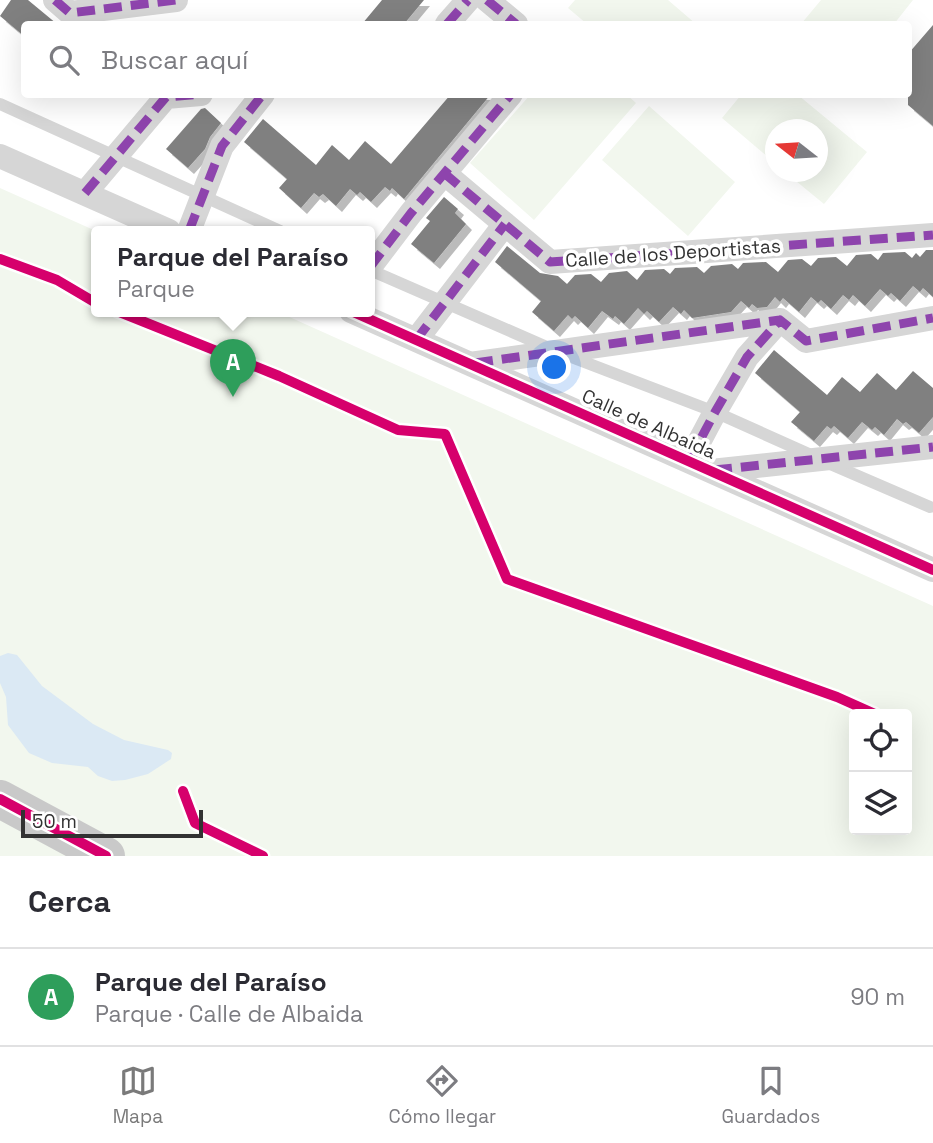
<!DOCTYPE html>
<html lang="es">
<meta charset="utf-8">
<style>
:root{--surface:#fff;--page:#f2f2f3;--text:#2b2b33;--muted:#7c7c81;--line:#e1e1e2;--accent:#7a7a7a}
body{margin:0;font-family:"Space Grotesk",sans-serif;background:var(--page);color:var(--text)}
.controls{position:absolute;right:21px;bottom:21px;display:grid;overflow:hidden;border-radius:7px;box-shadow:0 7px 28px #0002}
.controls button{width:63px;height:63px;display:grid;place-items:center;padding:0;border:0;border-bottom:2px solid var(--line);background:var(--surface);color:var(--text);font:35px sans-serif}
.compass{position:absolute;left:765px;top:119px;width:63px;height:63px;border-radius:50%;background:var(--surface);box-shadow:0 7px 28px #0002;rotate:287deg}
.scale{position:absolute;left:21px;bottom:18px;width:182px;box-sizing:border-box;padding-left:7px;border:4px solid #323232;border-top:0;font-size:19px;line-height:24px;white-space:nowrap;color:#323232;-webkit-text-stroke:5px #fff;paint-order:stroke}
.you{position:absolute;left:555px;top:368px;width:24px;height:24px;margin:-18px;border:5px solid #fff;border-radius:50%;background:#1a73e8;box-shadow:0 0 0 10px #1a73e833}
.badge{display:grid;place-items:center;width:46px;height:46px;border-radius:50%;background:var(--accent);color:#fff;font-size:23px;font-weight:700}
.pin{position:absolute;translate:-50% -58px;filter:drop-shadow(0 2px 4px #0008)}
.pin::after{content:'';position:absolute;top:37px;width:24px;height:21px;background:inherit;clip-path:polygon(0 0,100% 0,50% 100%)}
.popup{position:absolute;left:91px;top:226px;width:284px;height:91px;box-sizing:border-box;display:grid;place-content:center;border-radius:7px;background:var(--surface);filter:drop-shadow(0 2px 5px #0005);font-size:23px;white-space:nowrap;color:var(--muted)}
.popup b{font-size:26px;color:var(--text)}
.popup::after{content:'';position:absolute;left:50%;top:100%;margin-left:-14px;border:14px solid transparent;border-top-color:var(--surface)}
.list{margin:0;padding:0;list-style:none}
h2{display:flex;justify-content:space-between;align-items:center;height:91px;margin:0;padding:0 28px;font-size:30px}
h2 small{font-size:23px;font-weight:400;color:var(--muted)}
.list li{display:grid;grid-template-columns:46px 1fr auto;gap:21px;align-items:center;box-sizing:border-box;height:98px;padding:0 28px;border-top:2px solid var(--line)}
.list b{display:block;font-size:26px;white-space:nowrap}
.list p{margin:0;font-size:23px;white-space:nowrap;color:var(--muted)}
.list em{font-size:23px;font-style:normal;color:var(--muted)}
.icon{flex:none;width:38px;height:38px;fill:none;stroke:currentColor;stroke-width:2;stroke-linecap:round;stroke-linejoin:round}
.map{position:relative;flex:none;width:933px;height:856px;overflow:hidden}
.search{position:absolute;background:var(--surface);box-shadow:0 7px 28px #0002;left:21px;right:21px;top:21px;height:77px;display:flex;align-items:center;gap:18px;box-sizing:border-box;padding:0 24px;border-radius:7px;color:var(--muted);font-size:26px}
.sheet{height:189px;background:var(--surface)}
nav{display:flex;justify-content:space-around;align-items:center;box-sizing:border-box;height:98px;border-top:2px solid var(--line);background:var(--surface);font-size:19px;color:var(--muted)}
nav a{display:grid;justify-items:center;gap:4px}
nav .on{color:var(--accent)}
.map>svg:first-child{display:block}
.green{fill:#f2f7ee;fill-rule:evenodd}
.water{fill:#dbe9f4}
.building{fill:#808080;filter:url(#shadow)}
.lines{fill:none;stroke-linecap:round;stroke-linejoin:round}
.lane{stroke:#d6d6d6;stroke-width:12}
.street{stroke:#d6d6d6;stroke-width:24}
.primary{stroke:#c9c9c9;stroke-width:38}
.quiet{stroke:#8e44ad;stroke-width:9;stroke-dasharray:18 9;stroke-linecap:butt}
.cycleway-casing{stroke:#fff;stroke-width:15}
.cycleway{stroke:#d6006c;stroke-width:10}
.labels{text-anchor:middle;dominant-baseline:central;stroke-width:7;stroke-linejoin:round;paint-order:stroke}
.street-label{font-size:19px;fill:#323232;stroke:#fff}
</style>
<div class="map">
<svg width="933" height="856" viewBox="0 0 933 856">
<defs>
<filter id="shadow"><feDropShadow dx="6" dy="6" stdDeviation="0" flood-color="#0004"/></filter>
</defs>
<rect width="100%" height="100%" fill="#fff"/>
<path class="green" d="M575,0H668L696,24H587L568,8Z
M821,0H913L894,24H801Z
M530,95H627L636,103L534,220L470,163Z
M741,95H798L867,152L824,204L785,172H818V130H776L775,163L722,118Z
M649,106L735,182L688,236L602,160Z
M0,188L96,231V311H276L933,606V856H0ZM854,714H907V830H854Z"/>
<path class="water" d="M8,653L17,655L42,686L93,724L124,740L168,750L172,753L171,759L148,774L125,780L112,781L98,776L88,767L52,763L29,753L8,725L6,697L0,683V656Z"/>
<path class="building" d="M11,0H28L57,24H24V36L0,16Z
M382,0H424L404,24H362Z
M933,25V126L908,105V54Z
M451,94H491L404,199L392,188L390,191L385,187L371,202L360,192L357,195L350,189L336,206L323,194L319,197L314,193L301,208L279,188L287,179L244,142L263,119L316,165L332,145L349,160L365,141L391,164Z
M205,108L221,123L210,137L205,149L188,168L166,149L201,109Z
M444,197L458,209L455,213L466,224L434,263L411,244L430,221L426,218Z
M507,246L540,273L558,276L567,284L575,275L591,274L601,282L609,273L627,271L637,280L645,270L664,269L670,274L675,268L697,267L704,273L711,266L732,264L738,269L743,263L766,262L778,272L788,260L802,259L811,266L818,258L836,257L847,266L856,255L871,254L878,260L883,253L905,252L912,258L916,253L920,257L926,250H933V297L923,288L920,292L913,286L900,301L891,293L888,296L880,289L865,306L853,295L849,300L843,295L831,309L821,300L818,303L811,297L799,312L783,298L780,302L775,297L767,307L757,308L752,304L749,308L741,301L731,312L692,318L684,310L681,314L673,307L659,322L647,311L644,314L638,308L624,324L615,316L613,319L602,311L588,328L575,316L572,319L568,315L554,331L532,312L541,301L495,262Z
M774,350L827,395L842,377L860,392L877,373L896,390L913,371L933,388V417L919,433L906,422L903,424L897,419L884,435L875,427L872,430L862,422L848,438L834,426L831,429L827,426L814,441L791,422L800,412L755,373Z"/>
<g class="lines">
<path class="lane" d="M0,104L280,231
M370,270L549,348
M566,355L715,412L811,455
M828,463L930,507"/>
<path class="street" d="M55,0L70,13L176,0
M487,0L516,24
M447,24L468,0
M0,156L169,231
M444,173L550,262L933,235
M85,193L166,97L201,94
M189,231L222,146L263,94
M370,267L411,213L511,94
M351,311L933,570
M416,340L505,224
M470,364L780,320
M689,461L715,412L747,357L780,320L806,341L933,318
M711,471L933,447"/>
<path class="primary" d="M0,799L106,856"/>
<path class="quiet" d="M55,0L70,13L176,0
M487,0L516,24
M447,24L468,0
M444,173L550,262L933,235
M85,193L166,97L201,94
M189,231L222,146L263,94
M370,267L411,213L511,94
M416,340L505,224
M475,363L780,320
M689,461L715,412L747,357L780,320L806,341L933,318
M714,470L933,447"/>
<g class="cycleway-casing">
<path id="cycleway" d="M0,259L57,280L96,303
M117,311L279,376L398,430L445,434L507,579L837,697L875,714
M351,311L933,570
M183,791L195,823L263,856
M0,799L106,856"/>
</g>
<use href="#cycleway" class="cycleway"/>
</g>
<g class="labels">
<g class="street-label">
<text transform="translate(673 253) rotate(-4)">Calle de los Deportistas</text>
<text transform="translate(649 424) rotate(24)">Calle de Albaida</text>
</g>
</g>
</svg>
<div class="controls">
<button><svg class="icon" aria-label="locate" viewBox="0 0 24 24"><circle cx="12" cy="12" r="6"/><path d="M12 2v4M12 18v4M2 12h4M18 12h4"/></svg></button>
<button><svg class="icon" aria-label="layers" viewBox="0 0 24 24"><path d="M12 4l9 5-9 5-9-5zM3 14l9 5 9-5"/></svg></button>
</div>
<svg class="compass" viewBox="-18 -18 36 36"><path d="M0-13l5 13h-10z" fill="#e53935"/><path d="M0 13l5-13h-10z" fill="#7c7c81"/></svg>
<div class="scale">50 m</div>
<div class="you"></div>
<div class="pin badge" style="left:233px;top:397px;background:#2e9e5b">A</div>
<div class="popup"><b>Parque del Paraíso</b>Parque</div>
<div class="search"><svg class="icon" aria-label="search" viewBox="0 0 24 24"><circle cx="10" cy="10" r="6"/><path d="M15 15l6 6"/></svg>Buscar aquí</div>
</div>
<section class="sheet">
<h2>Cerca<small></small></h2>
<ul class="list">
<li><span class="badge" style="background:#2e9e5b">A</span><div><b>Parque del Paraíso</b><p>Parque · Calle de Albaida</p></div><em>90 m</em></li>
</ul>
</section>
<nav>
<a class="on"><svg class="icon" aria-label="map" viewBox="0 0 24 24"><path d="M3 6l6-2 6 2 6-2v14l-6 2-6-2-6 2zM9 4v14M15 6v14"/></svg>Mapa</a>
<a><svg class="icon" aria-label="directions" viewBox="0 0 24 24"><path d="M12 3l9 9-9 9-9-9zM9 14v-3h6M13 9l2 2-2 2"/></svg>Cómo llegar</a>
<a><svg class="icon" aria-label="saved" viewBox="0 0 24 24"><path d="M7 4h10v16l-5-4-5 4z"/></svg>Guardados</a>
</nav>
